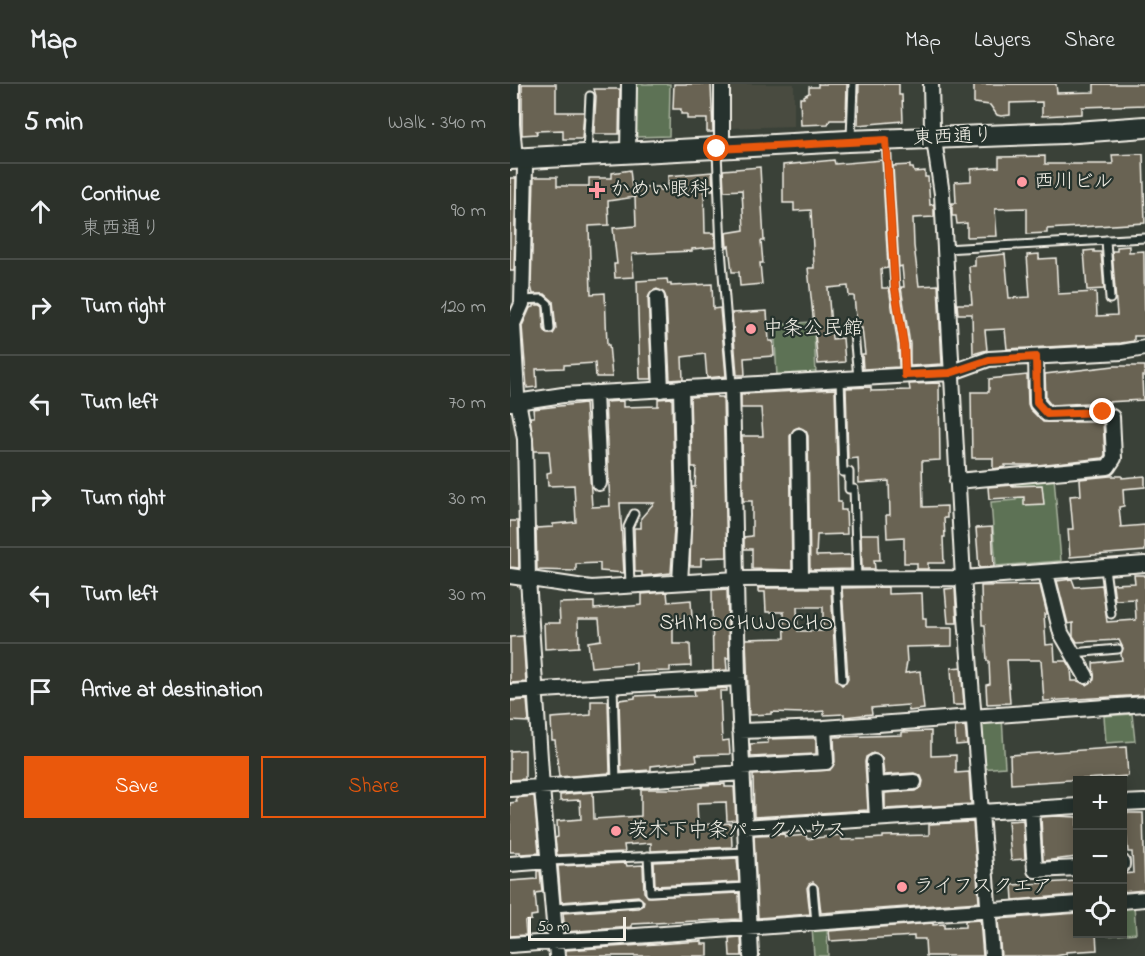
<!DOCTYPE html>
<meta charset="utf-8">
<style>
:root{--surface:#2c312a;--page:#343932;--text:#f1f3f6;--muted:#a6a9a8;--line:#484c47;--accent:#ea580c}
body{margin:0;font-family:"Indie Flower","Klee One",sans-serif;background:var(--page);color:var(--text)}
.controls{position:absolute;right:18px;bottom:18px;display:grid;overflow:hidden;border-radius:0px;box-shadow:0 3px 15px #0003}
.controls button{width:54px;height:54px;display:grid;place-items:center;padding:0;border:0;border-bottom:2px solid var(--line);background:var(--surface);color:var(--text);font:30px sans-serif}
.scale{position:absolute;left:18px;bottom:15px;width:98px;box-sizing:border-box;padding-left:6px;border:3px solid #f4f1e8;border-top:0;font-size:16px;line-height:21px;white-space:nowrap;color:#f4f1e8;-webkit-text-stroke:4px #26332d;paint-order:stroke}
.stop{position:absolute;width:18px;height:18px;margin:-14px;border:4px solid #ea580c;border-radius:50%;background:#fff}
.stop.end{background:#ea580c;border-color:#fff;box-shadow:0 2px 6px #0008}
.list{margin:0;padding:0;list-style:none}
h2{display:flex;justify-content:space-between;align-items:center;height:78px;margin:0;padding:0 24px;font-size:26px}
h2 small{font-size:20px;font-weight:400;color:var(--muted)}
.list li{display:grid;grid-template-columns:39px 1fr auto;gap:18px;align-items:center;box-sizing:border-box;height:96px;padding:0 24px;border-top:2px solid var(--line)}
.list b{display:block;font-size:22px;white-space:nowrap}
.list p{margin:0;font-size:20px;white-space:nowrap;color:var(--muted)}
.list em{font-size:20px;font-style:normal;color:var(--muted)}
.actions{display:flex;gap:12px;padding:18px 24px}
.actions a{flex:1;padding:14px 0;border:2px solid var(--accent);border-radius:0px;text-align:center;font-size:21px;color:var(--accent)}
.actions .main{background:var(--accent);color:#fff}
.icon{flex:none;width:33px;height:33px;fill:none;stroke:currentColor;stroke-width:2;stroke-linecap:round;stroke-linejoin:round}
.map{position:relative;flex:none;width:635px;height:872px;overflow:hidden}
header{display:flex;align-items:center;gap:36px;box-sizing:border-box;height:84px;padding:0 30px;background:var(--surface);border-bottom:2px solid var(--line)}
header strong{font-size:28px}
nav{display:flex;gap:33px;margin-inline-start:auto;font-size:21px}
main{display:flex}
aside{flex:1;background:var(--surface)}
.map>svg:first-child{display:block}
.built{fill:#484b40}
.green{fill:#5d7255;stroke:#a8b29e;stroke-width:1.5}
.building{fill:#696352;stroke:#f4f1e8;stroke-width:1.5;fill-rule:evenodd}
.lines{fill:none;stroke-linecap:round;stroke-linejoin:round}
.lane-casing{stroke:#f4f1e8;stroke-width:11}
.street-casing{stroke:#f4f1e8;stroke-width:18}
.secondary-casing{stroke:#f4f1e8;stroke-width:24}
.lane{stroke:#26332d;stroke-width:7}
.street{stroke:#26332d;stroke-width:14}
.secondary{stroke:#26332d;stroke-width:20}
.route{stroke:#ea580c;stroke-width:8}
.poi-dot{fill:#ff9aa2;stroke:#26332d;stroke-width:2}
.labels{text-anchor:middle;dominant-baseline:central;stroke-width:4.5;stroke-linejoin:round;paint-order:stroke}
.street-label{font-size:20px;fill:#f4f1e8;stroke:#26332d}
.poi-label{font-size:20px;fill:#f4f1e8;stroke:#26332d;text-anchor:start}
.neighbourhood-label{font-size:21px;letter-spacing:1.5px;fill:#f4f1e8;stroke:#26332d}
</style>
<header>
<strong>Map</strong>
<nav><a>Map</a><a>Layers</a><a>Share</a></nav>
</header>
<main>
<aside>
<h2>5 min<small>Walk · 340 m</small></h2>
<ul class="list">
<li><svg class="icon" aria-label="ahead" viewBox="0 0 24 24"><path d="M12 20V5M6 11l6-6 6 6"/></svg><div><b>Continue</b><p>東西通り</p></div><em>90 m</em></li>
<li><svg class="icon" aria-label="right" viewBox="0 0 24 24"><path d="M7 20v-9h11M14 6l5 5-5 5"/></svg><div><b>Turn right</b></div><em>120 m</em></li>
<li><svg class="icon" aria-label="left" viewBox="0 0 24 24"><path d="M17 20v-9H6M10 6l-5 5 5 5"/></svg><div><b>Turn left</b></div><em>70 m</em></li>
<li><svg class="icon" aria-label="right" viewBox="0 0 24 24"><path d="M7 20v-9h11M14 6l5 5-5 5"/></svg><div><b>Turn right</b></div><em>30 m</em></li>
<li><svg class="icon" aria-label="left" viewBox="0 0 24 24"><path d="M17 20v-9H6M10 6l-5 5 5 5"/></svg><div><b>Turn left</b></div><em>30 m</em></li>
<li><svg class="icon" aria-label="arrive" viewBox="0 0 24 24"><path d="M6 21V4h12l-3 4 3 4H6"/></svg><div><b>Arrive at destination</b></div></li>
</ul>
<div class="actions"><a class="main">Save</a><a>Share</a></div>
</aside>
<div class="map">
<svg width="635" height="872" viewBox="0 0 635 872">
<rect width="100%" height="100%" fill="#3a4138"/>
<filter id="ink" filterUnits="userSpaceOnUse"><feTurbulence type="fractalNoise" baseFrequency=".0167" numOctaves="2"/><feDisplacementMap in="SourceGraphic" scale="12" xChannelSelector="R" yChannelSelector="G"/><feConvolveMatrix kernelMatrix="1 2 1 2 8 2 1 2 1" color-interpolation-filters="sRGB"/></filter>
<g filter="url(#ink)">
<path class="built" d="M218,0H284V42L218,44Z"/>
<path class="green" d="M124,0H160L159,52L124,53Z
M300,238L301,249H304L306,290L267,292L264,241Z
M544,393L551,477L486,482L481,418L506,416L505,396Z
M622,630L625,657L596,659L594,632Z
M492,633L495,683L471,685L468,635Z
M624,821L626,849L598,852V850H612L613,822Z
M317,843L318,872H304L302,844Z"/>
<path class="building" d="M12,0H46V28H74L72,55H53V46L26,47L27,50L12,51Z
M164,0H201L203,48H197V35H177V30H171V25H163Z
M308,0H337L336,36H320L318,40L291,41L290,14H294V12L299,9V3H308Z
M349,0H389V11H392L393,37L348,41Z
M464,0H546L547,9L584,8V0H635V21L572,23V30L532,32V18L500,19V31L491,32L487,31L480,21L464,19Z
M84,5H110L109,50H84L86,12Z
M633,70L635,139L537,145V149L517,150V124L485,125L487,152L457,153V139L447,140L446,132H442V119H446L445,98L461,97V85L489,83V73L535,72V80H603L602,71Z
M324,76L325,80L372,76L378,184L371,185L372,204H379L388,262L389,283L353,285L352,270H355L352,244H347L344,212H339L338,202L318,204L322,255L333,254L335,278L308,280L298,184H304L301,126L284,127V119H273V81Z
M400,81V84H403L404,88L415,87V93H418L420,121L424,120V133L403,134L404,162L409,202L428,201L432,280L400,282V260L391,203H394L392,182L389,183L383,82Z
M250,83L254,157H251L253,179H250L252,200L230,202L229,188H222L219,162L217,163L216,149L234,146L232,106L214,107L213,86Z
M120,86L122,103H149V106H158V92L202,88L203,106H194L195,149H205V163L182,165V167L122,170L124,193L105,194L104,180H107L103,144L126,142L125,113L98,117L99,141L79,142L81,210L95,209L97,261H99L102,293H86L85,279L54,281V284L26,285L27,303L17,304L12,242L20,224L24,223V221H30L33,223L34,245L37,250H43L46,245L43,217L35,210H23L21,202L24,93H47V102H79V94H102V89Z
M0,94H6L4,187H0Z
M619,162V168L634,167L635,252H624V257L611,259L497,265L495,245L475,246L477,266L463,270L462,230H448L447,220H462L459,182H465V173L495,170L499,214L520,213L517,171L529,170V175L546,174L548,210L586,208L587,232L607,231L602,167H607V163Z
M584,166V168H591L594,205L577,206L574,167Z
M157,195L158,200H161V202L202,200L203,225L210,224L216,292L197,294L195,270L172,273L173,295L160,296L156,214L154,209L147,205L142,207L138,214L142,295H130L127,197Z
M257,227L259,257H263L264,272L234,274L235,291H227L222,229Z
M604,282H635V292H632L633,316L541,321L536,315L535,290Z
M517,291L518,320L520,325L533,338H593L595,371L593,374L527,381H495V383L483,385V374H462L461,308H479V295Z
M430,299L431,302H429L430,376L412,377L413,423L437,422V434H434L435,453H433L434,479H418V485H407V479H394V453L377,454L376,431H380L379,397L349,399L348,374L338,375L336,304L361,303V307L400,306L399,300Z
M325,305L328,418H331V426H336L337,450L307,451L306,472L341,471V485L300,486L298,352L296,347L289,343L284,345L280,352L282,486L242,485V465H234V453L242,452V417H233L232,352H253L251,324H231V312L233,310Z
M207,311V313H213L217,473L191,474V482H180L182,403H185L186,383H182L180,313Z
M162,314L165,430L161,489L132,492V488H125L124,444H131V434L144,419H110L114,489L90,487V479L66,480V487L27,486L26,444L43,443V440L66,438L64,401L38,402L37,389L41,388L39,367H24L20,333H24L23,325L75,319L82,423L100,422L95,318L113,317V323L148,322V315Z
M600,392H612V394L635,392V403L613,405L614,422L609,423L611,443L635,441V467L560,473L558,445H563L560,412L571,411L570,395Z
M503,401V402L532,401L534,420L514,421V413L479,415L478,403Z
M0,437H8L9,484L0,483Z
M482,443L484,483L469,484L466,444Z
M351,450H369L370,476H364L365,485H352Z
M624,491H635V611L534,617L531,576H497L500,619L477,620L476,601L480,600L479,577H477L475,541H472L471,502L530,501L537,530H534L536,561L544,560L545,577H557L561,584L562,597H568L577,601L584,596L583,579L612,576L611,570L613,564L609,556L567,558L563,552V539L558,540L547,497L562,495L565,503L592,501L597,538L626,536L625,515L605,516L603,500L625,499Z
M378,503V510L412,509L413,534H416V544H442V562L396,563L397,578L395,589L410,587L414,625L399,627L398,621L361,624L362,630L334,633V630L314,631V627L293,629L261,628V630L239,631L236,555L275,554L274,528H256L255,508H248V504H321L326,595L332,601L336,599L338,595L332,504ZM287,523H313V547H288Z
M445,504L447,539H438L435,505Z
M217,505L219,574H216L217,586L203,587L202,506Z
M157,508L158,518L181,516L182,534L163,535V560H180L181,582L160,583V587L126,588V579L81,583L78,558L91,556L89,535H68L69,563L35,565L34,539H50L49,519L84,518V525L122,522L132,521V510Z
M13,552L16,598L0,599V553Z
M451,583L454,621H443L441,584Z
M217,604V607H210L212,657L219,656L220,670L186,671L187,677L141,682V686L111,688L109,616L125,614V612L145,611V613H156L185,612L184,606Z
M17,616L19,638L0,637V617Z
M81,617H98L100,689L49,693L45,656H42L41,634L81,631Z
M455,642L457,660L446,661L445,643Z
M421,647V672L446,671V689L459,688L461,720L375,725V709L405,707L412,702L413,697L411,692L404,689L374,691L372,674L363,669L356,673L355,678L358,726L244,733L243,691L320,686L325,678L324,653L392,651V648Z
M292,654H306V670L241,673L240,660L258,659V655Z
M616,663L618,692L501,700L500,671Z
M15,666V695L0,696V667Z
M215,700V703H224L226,736L217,737L216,718L187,719L188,741L221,739L222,763L141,767V759L114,761L115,768L47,771L45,754L48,753L47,737L71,735L70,716L50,717V711L83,708L84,735L131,732V705H172L192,703V701Z
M24,712L29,769L10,770V768H0V719L7,718L6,714Z
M614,729H633L635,806L612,808V790L623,789L622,768H618Z
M546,732L567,733V773L533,777L531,733Z
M513,736L515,775L501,776L498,737Z
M463,738L469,818L311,829L308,803L303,798L299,800L297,804L300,830L248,834L244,751L274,750L275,753L296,751L297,755L331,751L332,756L357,755L373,754V752L419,751V740Z
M227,774L229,798L145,802L144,778Z
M116,779L117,782L133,781L134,808L138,813L229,809L230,835L122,840V843L55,848L53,829L128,824L133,821L134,817L128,812L51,818L48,782Z
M27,787H30L32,808L25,809L27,831L21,832V836L15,837L16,851L0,852V797L27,795Z
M567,797V811L503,816L502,801Z
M567,829V849H586L587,866L556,868V870L545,872H491L488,835Z
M470,836L473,872H416L415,855H404V852L320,857L319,847L423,839V841L434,840V844L455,843V837Z
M231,853L232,872H220L219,854Z
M192,857V860H198V872H56V866Z"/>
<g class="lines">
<g class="lane-casing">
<path id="lane" d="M341,54L343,0
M376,57L385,204L394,261L395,291
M207,67L211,165L222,301
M77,69L80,12
M596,156L600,215
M434,165L635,154
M12,216L32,215L38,220L40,245
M344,249L348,294
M330,295L333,388H339V405H344L347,494
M595,484L601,530
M326,494L332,595
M120,502L118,443L124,430
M563,569L608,565
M103,602L106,698
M138,772L140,808L237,803
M39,777L236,768
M303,804L306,839
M44,824L128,818"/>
</g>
<g class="street-casing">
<path id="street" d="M2,0V40L5,75
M212,0V65
M421,0L422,42L432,110L453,494L482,872
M118,70L119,0
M15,83L12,220L3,240L7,311L15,355L18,495L32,704L47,872
M147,214L151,306
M222,301L228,594L241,872
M85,309L89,399
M0,319L53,311L440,289L479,275L612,268L635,264
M289,352L291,494
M447,397L598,383L604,374L602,333L593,328L537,330L527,319L526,273
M536,489L551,549L576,592
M0,492L81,504L227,495L453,494L635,480
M170,498L174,430L171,304
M0,608L228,594
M230,647L314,644L635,620
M364,678L367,735
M232,683L316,678L314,644
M365,701L404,698
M0,705L232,689
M612,719L635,718
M521,725L525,786L568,784
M235,743L568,722
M612,778V781
M0,780L39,777
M612,817L635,815
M0,861L568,820"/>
</g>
<g class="secondary-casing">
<path id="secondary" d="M0,75L338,57L553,49L635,43"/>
</g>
<use href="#lane" class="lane"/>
<use href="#street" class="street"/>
<use href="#secondary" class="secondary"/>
</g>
</g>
<g class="lines" filter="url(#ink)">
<path class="route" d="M207,65L376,56L385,204L394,261L395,291L440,289L479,276L526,273L527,319L537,330L593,328"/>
</g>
<g class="poi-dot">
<circle cx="512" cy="98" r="6"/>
<path d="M84 97h6v6h6v6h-6v6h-6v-6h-6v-6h6z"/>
<circle cx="241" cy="245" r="6"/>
<circle cx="106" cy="747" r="6"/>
<circle cx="392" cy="803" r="6"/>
</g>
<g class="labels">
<g class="street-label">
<text transform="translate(443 54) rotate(-2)">東西通り</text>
</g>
<g class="poi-label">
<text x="524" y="98">西川ビル</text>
<text x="100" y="106">かめい眼科</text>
<text x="253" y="245">中条公民館</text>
<text x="118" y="747">茨木下中条パークハウス</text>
<text x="404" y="803">ライフスクエア</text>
</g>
<g class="neighbourhood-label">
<text x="237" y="540">SHIMOCHUJOCHO</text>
</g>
</g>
</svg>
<div class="controls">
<button>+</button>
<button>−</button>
<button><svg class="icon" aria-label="locate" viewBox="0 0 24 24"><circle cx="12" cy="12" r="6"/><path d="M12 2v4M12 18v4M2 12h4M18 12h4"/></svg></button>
</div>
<div class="scale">50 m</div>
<div class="stop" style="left:207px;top:65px"></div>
<div class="stop end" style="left:593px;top:328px"></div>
</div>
</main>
